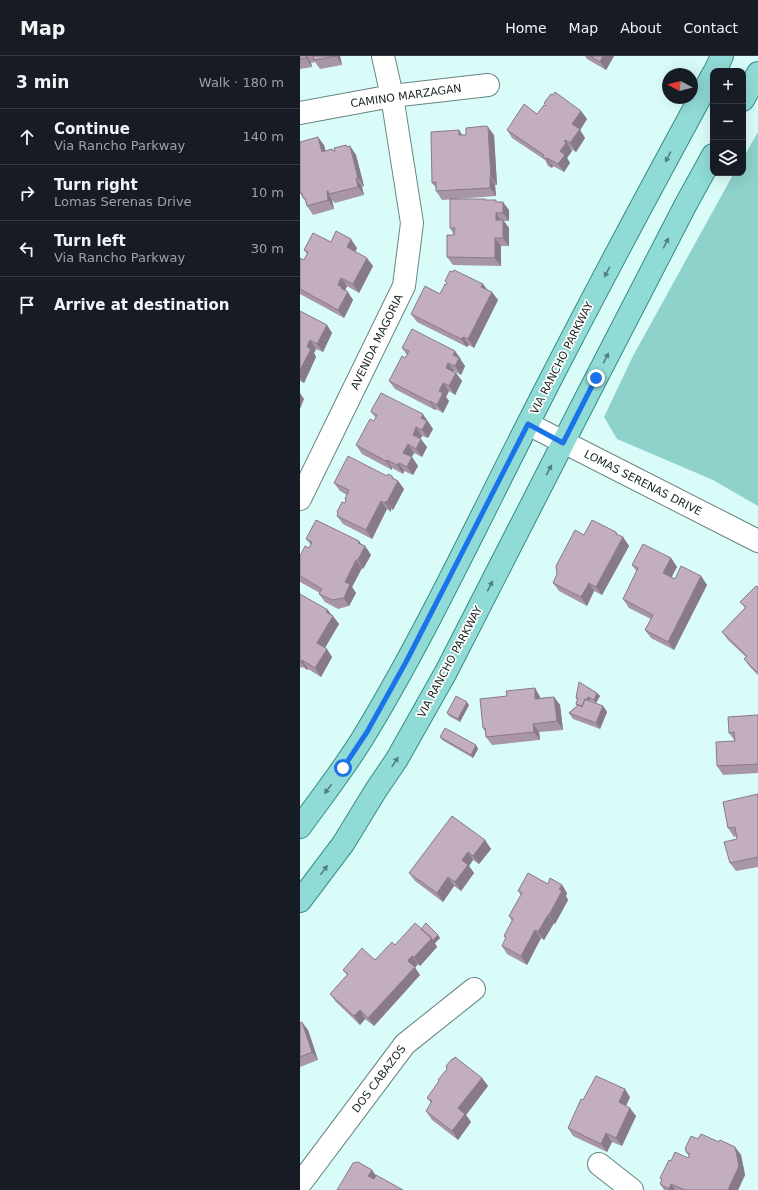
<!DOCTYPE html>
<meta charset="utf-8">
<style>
:root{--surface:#171b24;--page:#20242c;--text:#f1f3f6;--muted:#9ea1a6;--line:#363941}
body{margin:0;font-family:"DejaVu Sans",sans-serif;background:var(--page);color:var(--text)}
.controls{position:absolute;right:12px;top:12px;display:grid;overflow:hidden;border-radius:8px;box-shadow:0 4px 16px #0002}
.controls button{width:36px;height:36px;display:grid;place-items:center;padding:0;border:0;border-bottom:1px solid var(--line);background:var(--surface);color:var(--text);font:20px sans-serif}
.compass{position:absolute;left:362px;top:12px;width:36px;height:36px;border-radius:50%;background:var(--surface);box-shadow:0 4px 16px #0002;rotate:277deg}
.stop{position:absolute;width:12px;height:12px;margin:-9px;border:3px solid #1a73e8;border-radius:50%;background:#fff}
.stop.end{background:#1a73e8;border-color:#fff;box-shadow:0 1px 4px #0008}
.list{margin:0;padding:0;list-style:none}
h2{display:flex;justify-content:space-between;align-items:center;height:52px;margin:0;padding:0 16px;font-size:17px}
h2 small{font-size:13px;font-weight:400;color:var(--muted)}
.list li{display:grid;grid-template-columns:26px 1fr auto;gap:12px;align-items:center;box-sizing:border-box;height:56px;padding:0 16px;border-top:1px solid var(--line)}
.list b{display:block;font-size:15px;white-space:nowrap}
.list p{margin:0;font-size:13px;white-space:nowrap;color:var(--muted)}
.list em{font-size:13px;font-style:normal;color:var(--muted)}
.icon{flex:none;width:22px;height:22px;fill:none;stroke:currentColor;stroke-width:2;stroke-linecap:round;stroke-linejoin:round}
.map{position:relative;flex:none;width:458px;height:1134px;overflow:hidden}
header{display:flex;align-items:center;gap:24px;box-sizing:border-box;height:56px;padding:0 20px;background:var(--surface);border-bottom:1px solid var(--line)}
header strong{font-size:19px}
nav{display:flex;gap:22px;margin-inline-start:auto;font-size:14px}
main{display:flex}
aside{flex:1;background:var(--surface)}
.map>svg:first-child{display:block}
.forest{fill:#8ed2cb}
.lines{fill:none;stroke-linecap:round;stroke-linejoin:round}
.minor-casing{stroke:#668581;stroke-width:24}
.major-casing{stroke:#368c85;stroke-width:24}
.minor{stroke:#fff;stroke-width:22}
.major{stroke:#90dbd5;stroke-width:22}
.wall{fill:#a896a5}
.shaded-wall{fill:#887a86}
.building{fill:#c3aec0;stroke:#887a86}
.oneway{fill:#54807c}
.route{stroke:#1a73e8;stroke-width:5}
.labels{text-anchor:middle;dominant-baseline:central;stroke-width:3.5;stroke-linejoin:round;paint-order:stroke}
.street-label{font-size:11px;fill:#192524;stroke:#fff}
</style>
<header>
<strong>Map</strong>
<nav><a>Home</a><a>Map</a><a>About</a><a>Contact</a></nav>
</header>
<main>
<aside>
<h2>3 min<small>Walk · 180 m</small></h2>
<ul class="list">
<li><svg class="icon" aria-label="ahead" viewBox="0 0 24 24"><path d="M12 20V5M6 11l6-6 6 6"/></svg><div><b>Continue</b><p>Via Rancho Parkway</p></div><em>140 m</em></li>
<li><svg class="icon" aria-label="right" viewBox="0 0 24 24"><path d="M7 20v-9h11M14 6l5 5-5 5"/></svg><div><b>Turn right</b><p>Lomas Serenas Drive</p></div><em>10 m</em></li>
<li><svg class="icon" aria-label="left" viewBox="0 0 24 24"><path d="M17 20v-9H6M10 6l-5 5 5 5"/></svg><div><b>Turn left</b><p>Via Rancho Parkway</p></div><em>30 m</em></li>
<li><svg class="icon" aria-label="arrive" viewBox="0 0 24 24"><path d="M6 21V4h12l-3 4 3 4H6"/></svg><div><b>Arrive at destination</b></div></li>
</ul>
</aside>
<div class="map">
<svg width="458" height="1134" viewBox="0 0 458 1134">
<rect width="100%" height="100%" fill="#dafcf8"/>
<path class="forest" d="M458,76V450L413,424L317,383L304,361L333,300L434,117H443V102Z"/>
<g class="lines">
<g class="minor-casing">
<path id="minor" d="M0,57L92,40L188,29
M228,368L458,485
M0,443L104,230L112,167L92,40L83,0
M299,1108L332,1134
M0,1128L105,988L174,933"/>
</g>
<g class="major-casing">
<path id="major" d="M415,15L422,0
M443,44L458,17
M0,771C23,739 47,709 67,675C130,570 181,459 237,350C294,238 353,128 413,18
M0,845L43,788L76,734L97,703L146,616L286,342L386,148L413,99"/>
</g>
<use href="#minor" class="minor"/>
<use href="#major" class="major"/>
</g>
<path class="wall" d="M0,0H40L42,9L20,13L15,6L11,7L12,11L0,13Z
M285,0H314L306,14L287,3Z
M244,47L281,55L287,63L280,74L285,82L276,96L271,93L272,95L267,102L270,107L264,116L253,110L252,112L248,110L245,104L212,82L207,74L237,58L246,50Z
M163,79H194L197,129H195L196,140L142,144L136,135V132L132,127Z
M24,89L25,95H34L46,89L47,91L50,90L56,99L64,130L62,131L64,139L35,147L32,144L34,153L13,159L7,150L6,146L0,137Z
M185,143L186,144L197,146L209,154V165H204L209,172V190H201V210L153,209L147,201L154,179L150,172Z
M31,186L57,192L55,196L73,210L59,237L47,230L45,235L53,244L44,262L0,238V202L4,204L7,198L4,194Z
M145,225L183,228L187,233L198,244L174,292L169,289L167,291L117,266L111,258L140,238L147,228Z
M0,255L27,269L32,277L23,296L16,293L14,297L16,301L4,327L0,325Z
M102,292L155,295L161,303L160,304L165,310L161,319L154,315V316L156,317L162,325L155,339L149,335L146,341L149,345L143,357L136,353L135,354L95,333L89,325L107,299Z
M71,356L129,366L128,367L133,373L128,382L122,380L120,383L127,391L122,401L114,397L112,401L118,410L113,419L104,415L103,418L92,412V414L62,398L56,389L76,362Z
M95,423L98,425L104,433L93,454L91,453V456L87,453L72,483L43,468L37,460L38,458L37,456L46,445L45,443L47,439L40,435L34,427Z
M284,479H318L323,481L329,490L302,539L294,535L287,550L259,535L253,527Z
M6,483L59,485L61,488L65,490L71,499L63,513L62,512L52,531L56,537L49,550L38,553L25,546L19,538L20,537L0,526V500L9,492L11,489Z
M371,502L377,511L371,521L375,523L401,520L407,529L374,594L351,582L345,574L351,563L329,552L323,543L337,516L332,509Z
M458,531V619L450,611L444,603L446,601L428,584L422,576L445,552L440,546Z
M0,538L31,558L39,568L25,592L32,601L21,621L8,613L7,614L3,611L2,612L0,611Z
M235,632L240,641V642L254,641L260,649L263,674L239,676L240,684L192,689L186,681V677L183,672L207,640Z
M297,637L300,640L296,647L290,644L289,645L303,650L307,656L300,673L273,663L269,657L277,650L276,648L277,644L276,642Z
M169,649L160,666L149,660L147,657Z
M458,659V717L423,719L417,710L435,685L429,677Z
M140,681L176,689L178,693L173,702L142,684Z
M458,738V811L436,815L430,807L437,783V780L434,781L428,772Z
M185,784L191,793L179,808L173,804L169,810L174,817L161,835L154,830L143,846L115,825L109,817Z
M248,828L262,829L267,837L266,840L268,844L255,868L254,867L244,884L241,882L227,909L207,898L202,890L206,882L204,880L212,865L209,860L221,839L218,835Z
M121,873L138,879L140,882L135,887L137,891L120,910L118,908L115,911L120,919L74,970L65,963L60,969L36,946L30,938L47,919L43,914L75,904L95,889Z
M0,967L8,974L18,1004L0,1011Z
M182,1022L188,1030L166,1059L171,1066L158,1084L132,1064L126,1055L131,1047L127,1042L139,1026L138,1024Z
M330,1041L326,1050L336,1060L322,1090L312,1086L307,1096L273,1080L268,1072L283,1044Z
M398,1083L419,1086L435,1091L441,1099L445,1119L438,1134H364L360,1128L362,1125L360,1122L371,1105L388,1102L389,1100L386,1096V1095L385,1093Z"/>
<path class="shaded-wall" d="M6,0H7L11,7L12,11L6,2Z
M36,0H40L42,9Z
M303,0H314L306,14L300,6Z
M281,55L287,63L280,74L285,82L276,96L270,87L272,68Z
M188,71L194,79L197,129L191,121Z
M159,74L165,83L159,79Z
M18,81L24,89L28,104L22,96Z
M265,84L272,95L267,102L270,107L264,116L258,108L260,95Z
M46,89L52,97L50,90L56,99L64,130L58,122Z
M247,102L253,110L252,112L246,103Z
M190,121L195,129L196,140L190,132Z
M56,122L62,131L64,139L58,131Z
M27,135L32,144L34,153L28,144Z
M203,146L209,154V165L203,157Z
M196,157L201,165L196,164Z
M203,164L209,172V190L203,182Z
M195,182L201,190V210L195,202Z
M51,183L57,192L53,200L47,191Z
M67,202L73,210L59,237L53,228Z
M41,222L47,230L45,235L48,236L53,244L44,262L38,254V229Z
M183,228L188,236L181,231Z
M192,236L198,244L174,292L168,283Z
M27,269L32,277L23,296L17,288Z
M163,281L169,289L167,291L161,283Z
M10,284L16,293L14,297L16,301L4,327L0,322V314L7,291Z
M155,295L165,310L161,319L155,310L153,299Z
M148,307L154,315L152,320L146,312Z
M156,317L162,325L155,339L149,330Z
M143,327L149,335L146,341L149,345L143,357L137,349L139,335Z
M0,337L4,343L0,353Z
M130,345L136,353L135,354L130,346Z
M123,358L133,373L128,382L122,374L121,362Z
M116,371L122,380L118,387L113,379Z
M121,383L127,391L122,401L116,393Z
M108,388L114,397L109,405L103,397Z
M112,401L118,410L113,419L107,411Z
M87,404L92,412V414L86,405Z
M99,407L104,415L103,418L97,409Z
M92,420L97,427L98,425L104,433L93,454L87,446Z
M81,445L87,453L72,483L66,474Z
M86,445L91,453V456L85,447Z
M316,476L321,484L323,481L329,490L302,539L296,531Z
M59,485L64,493L65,490L71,499L63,513L58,504V487Z
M371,502L377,511L369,526L363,517Z
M56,504L62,512L52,531L56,537L49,550L44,542L45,526Z
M401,520L407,529L374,594L368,586Z
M289,527L294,535L287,550L281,541Z
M28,554L33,561V560L39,568L23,595L17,587L26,556Z
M27,593L32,601L21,621L15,612Z
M2,604L8,613L7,614L1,606Z
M235,632L240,641L241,651L235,643Z
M297,637L300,640L296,647L294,644Z
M254,641L260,649L263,674L257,665Z
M288,641L290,644L286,654L284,651Z
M167,646L169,649L160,666L158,663Z
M303,650L307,656L300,673L296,667Z
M233,668L239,676L240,684L234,676Z
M176,689L178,693L173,702L171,699Z
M185,784L191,793L179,808L173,800Z
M168,796L173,804L169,810L174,817L161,835L155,826L162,804Z
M148,821L154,830L143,846L137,837Z
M262,829L267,837L266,840L268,844L255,868L249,859L259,833Z
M248,859L254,867L244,884L238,876Z
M235,874L241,882L227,909L221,900Z
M138,879L140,882L135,887L133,884Z
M132,882L137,891L120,910L114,901Z
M112,900L118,908L115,912L120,919L74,970L68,962Z
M60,954L65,963L60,969L54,960Z
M2,966L8,974L18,1004L12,996Z
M182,1022L188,1030L166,1059L171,1066L158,1084L152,1075L158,1052Z
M325,1033L330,1041L324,1054L319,1046Z
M330,1052L336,1060L322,1090L316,1082Z
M306,1077L312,1086L307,1096L301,1088Z
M435,1091L441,1099L445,1119L438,1134H428Z
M72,1114L78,1122L74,1128L68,1120Z
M371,1128L375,1134H369V1133Z"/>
<path class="building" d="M0,0H6V2L0,3Z
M13,0H36L14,4Z
M290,0H303L300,6Z
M255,36L281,55L272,68L280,73L270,87L265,84L264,85L266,87L260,95L265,99L258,108L247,102L246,103L243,101L244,99L207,74L224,48L237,58L244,49L245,50L246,49L244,47L251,38L253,39Z
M186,70L188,71L191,121H190V132L136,135V126L132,127L131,76L159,74V79H166V72Z
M18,81L22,96L32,93L33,95H35L34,92L46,89L47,91L50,90L58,122H56L58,131L29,138L28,135H27L28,144L7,150L5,142H3L2,137H0V86Z
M150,143H185V144H196V146H203V157H196V164H203V182H195V202L147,201V179H154L155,172H150Z
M36,175L51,183L47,191L67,202L53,228L41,222L38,229L42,231L41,232L48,236L38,254L0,233V202L4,204L8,196L4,194L13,177L31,186Z
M154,214L183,228L181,231L192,236L168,283L163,281L161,283L111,258L125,230L140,238L145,228L146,229L147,227L145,225L150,215L153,216Z
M0,255L27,269L17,288L10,284L7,291L11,293L0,314Z
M112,273L155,295L153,299L159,302L155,310L148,307L146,312L156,317L149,330L143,327L139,335L143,337L137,349L130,345V346L89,325L102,300L105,302L109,295L102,292Z
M81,337L123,358L121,362L127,365L122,374L116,371L113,379L121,383L116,393L108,388L103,397L112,401L107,411L99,407L97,409L87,404L86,405L56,389L70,363L74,365L77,359L71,356L72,353Z
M48,400L87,420L88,418L92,420V422L98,425L87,446L86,445L85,447L81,445L66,474L37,460L38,457L37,456L42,446L45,447L46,444L45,443L49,434L34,427Z
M16,464L59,485L58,487L65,490L58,504H56L45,526L50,528L44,542L32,544L19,538L22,533L0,520V500L5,490L9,492L12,486L6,483Z
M292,464L316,476V478L323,481L296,531L289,527L281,541L253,527L257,518L256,510L275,474L284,479Z
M343,488L371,502L363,517L375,523L381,510L401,520L368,586L345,574L353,559L323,543L338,512L332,509Z
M456,530L458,531V617L444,603L447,600L422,576L446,551L440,546Z
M0,538L28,554L26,556L33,560L17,587L27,593L15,612L2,604L1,606L0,605Z
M279,626L297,637L294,644L288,641L287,644L285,643L282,650L276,648L278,642H276Z
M235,632V643L254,641L257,665L233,668L234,676L186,681L185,672H183L180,643L207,640L206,635Z
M156,640L167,646L158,663L147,657Z
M285,643L303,650L296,667L269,657L278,649L282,651Z
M458,659V708L417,710L416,686L435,685L434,676L429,677L428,661Z
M145,672L176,689L171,699L140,681Z
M458,738V801L430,807L424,786L437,783L435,771L428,772L423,746Z
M152,760L185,784L173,800L168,796L162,804L168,809L155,826L148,821L137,837L109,817Z
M228,817L248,828L250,822L262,829L259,833L262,835L249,859H248L238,876L235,874L221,900L202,890L206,881L204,880L213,863L209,860L222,837L218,835Z
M115,867L132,882L114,901L112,900L109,903L108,905L115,911L68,962L60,954L54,960L30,938L48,918L43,914L62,892L75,904L92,886L95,889Z
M126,867L138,879L133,884L121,873Z
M2,966L12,996L0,1001V967Z
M155,1001L182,1022L158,1052L165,1058L152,1075L126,1055L132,1045L127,1042L139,1025L138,1024L147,1013L146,1010L152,1003H154Z
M296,1020L325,1033L319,1046L330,1052L316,1082L306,1077L301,1088L268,1072L281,1043L283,1044Z
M401,1078L419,1086L420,1084L435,1091L439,1110L428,1134H385L371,1128L369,1133L360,1128L362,1123L360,1122L369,1104L371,1105L375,1096L388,1102L390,1098L386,1096V1094L385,1093L391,1080L398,1083Z
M58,1106L72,1114L68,1120L74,1123L76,1119L103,1134H37L53,1107Z"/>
<defs><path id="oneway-solid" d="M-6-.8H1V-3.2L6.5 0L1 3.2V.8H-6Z"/></defs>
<g class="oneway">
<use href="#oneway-solid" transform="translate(368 101) rotate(118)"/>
<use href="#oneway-solid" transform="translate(366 187) rotate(-63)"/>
<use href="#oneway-solid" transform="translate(307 216) rotate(118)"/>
<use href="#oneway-solid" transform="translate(306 302) rotate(-63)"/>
<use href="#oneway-solid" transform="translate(249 414) rotate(-63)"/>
<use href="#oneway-solid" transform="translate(190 530) rotate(-63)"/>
<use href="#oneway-solid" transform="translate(95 706) rotate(-57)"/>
<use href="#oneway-solid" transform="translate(28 733) rotate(127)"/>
<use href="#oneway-solid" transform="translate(24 814) rotate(-53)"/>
</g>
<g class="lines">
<path class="route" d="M43,712L67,676L106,606L228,368L263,387L296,322"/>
</g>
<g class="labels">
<g class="street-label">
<text transform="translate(106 40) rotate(-8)">CAMINO MARZAGAN</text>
<text transform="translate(77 286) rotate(-64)">AVENIDA MAGORIA</text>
<text transform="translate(262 302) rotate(-63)">VIA RANCHO PARKWAY</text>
<text transform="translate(343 427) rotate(27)">LOMAS SERENAS DRIVE</text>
<text transform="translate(150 606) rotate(-62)">VIA RANCHO PARKWAY</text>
<text transform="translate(79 1023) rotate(-53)">DOS CABAZOS</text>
</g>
</g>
</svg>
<div class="controls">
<button>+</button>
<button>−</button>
<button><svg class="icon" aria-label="layers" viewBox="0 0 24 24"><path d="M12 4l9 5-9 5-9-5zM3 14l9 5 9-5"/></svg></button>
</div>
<svg class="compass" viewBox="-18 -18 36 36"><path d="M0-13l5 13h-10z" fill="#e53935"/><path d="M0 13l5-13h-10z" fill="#9ea1a6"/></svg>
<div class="stop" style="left:43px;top:712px"></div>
<div class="stop end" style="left:296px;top:322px"></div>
</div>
</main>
